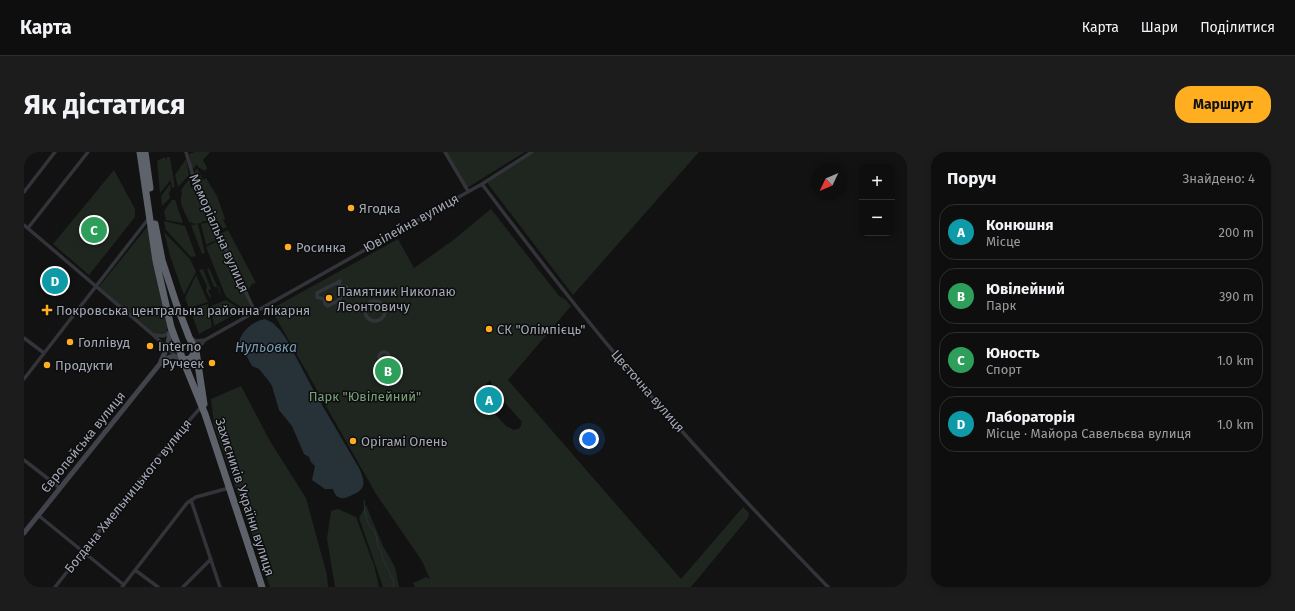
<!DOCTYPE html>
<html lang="uk">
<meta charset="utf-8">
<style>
:root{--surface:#0e0e0e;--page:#1c1c1c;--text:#f1f3f6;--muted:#9b9c9e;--line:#2e2e2e;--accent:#feae1f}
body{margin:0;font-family:"Fira Sans",sans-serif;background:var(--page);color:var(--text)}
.controls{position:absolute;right:12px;top:12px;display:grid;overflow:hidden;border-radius:8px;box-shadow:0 2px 6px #0003}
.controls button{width:36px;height:36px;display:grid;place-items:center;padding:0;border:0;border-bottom:1px solid var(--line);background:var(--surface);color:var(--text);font:20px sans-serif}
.compass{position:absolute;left:787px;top:12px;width:36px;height:36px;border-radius:50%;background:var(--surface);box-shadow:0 2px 6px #0003;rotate:226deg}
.you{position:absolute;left:565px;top:287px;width:14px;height:14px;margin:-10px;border:3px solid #fff;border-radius:50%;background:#1a73e8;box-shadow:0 0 0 6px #1a73e833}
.badge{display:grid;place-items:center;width:26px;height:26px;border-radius:50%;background:var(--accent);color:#fff;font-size:13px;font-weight:700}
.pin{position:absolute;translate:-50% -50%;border:2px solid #fff;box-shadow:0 1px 4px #0006}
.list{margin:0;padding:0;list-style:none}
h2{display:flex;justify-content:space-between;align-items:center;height:52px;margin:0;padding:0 16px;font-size:17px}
h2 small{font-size:13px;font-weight:400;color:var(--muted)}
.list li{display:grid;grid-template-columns:26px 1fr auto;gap:12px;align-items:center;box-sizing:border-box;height:56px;margin:0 8px 8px;padding:0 8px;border:1px solid var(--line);border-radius:16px}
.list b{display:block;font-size:15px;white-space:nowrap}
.list p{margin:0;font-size:13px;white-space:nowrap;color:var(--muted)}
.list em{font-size:13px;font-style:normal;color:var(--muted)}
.map{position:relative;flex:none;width:883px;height:435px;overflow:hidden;border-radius:16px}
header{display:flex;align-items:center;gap:24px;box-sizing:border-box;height:56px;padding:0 20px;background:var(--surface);border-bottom:1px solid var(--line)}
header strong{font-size:19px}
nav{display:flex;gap:22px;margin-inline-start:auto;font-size:14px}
.intro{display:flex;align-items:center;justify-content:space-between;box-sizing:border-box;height:96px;padding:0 24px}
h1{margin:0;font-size:28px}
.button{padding:10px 18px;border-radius:16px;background:var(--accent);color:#111;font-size:14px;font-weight:700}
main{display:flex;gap:24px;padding:0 24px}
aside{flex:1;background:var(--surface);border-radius:16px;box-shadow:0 2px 6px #0003}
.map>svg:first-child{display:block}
.green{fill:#1e261f;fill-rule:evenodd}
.water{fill:#273138}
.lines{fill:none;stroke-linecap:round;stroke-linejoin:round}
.stream{stroke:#273138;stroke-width:1}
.street{stroke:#323439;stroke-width:3.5}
.secondary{stroke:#404349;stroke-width:5}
.highway{stroke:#5e626a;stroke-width:7}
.poi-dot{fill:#feae1f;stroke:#0d0d0e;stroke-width:1.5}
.labels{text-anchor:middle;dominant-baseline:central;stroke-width:3;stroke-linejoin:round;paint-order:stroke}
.poi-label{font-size:13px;fill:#a2a8b5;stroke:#0d0d0e;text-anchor:start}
.street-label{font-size:13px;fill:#a2a8b5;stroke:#0d0d0e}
.park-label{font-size:13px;fill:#77a279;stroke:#0d0d0e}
.water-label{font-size:14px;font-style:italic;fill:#7698b3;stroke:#0d0d0e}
</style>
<header>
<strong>Карта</strong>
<nav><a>Карта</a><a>Шари</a><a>Поділитися</a></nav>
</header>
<div class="intro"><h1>Як дістатися</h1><a class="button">Маршрут</a></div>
<main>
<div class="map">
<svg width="883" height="435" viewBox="0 0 883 435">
<rect width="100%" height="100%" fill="#121213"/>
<path class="green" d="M171,0H186L179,8L183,16L181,19L174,15L173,12L168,18L165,2Z
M421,0H501L443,36Z
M511,0H675L549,143L464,32V30Z
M141,5L143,8V5H146L151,35L148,36L146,26V29L136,41L133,9Z
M162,7L165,23L154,35L151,23Z
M173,16L179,28L182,26L193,44L201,67L199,68L203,75L199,77L194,69H191L187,61L184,63L186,69H180L177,71L171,72L165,70C163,64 156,54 157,47C157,43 159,42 157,38L165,27L167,36L169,34V32L170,33L173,31L170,21Z
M90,18L111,57V65L65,123L29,92Z
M146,32L147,37L145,41L146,46L138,54L137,44Z
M148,48H151L159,71L142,68L140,59Z
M467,57L535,144L542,148L547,154L484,228L657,427L719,355L725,361L724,366L715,377L667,435H391L389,431L402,425L406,427L398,409L352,342L247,157L374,87L390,116L428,89ZM466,228C472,243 487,257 498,270L496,276L490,278L482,274L453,242Z
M140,69L161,74L172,104L167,105L142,78Z
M186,70L222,143L226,154L220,157L202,145L182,95L193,89H190L182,93L177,72Z
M174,72L181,101L178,102L167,73Z
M124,74L144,176L141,182L135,183L127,181L74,136Z
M204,78L232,131L228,132L223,140L196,82Z
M140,80L166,107L172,120L160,143L146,104Z
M185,116L193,134L195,135L197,142H196L194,135H190L183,117Z
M179,117L187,137L184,138L187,145L186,146L182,139L183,134L175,118Z
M172,123L184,150L165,156L161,146Z
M202,148L218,158L190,174L187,154Z
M184,152L188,175L175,182L166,157Z
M217,234L246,289L282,346L303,423L304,435H246L190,273L187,247Z
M342,353L359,394L371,415L375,435H359L335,366Z
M314,357L332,365L350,413L355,435H311L303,387L307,359Z"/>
<path class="water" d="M241,167L249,171L256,178L263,188L291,241L335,316C342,331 342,338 326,344C323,345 320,347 317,346C312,345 310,341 309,337H301L288,328L291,314L287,310L285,305L280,302L268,274L255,258L248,234L244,228L235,217L228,214L215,190C218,178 230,169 241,167Z"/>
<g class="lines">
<path class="stream" d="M340,348L341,361L345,374L351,379L354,394L357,398L359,407L370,430L369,435"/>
<path class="street" d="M162,0L172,34L231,160
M421,0L444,39
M458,32C503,92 549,152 598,210C663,288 733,362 804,435
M0,40L31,0
M0,73L128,182L152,204
M4,76L64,0
M316,129L315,132L316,134L322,135L324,137L321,144H317L315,148L304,154L301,152L300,147L293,145V141Z
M341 159a10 10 0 1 1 20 0a10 10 0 1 1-20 0Z
M130,183L140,184L146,179
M0,186L20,201
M167,186L172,189L181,188
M172,199L181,188L458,32L508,0
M355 205a5 5 0 1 1 10 0a5 5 0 1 1-10 0Z
M0,227L125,66
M0,308L36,336
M167,348L196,435
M14,363L100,433
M111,418L134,435
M31,435L146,290L178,254
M98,435L163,351L172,345L205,336
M159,435L187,407"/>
<path class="secondary" d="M137,209L143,196L147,176
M0,381L139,208L149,204L159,208"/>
<path class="highway" d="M116,0L132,109L147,175L159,208L181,262L238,435
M121,0L126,36
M131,72L138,108L152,151L165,185L172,199L180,252
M159,208L166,207L172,199"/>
</g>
<g class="poi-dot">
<circle cx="327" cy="56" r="4"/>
<circle cx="264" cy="95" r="4"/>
<circle cx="305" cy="146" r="4"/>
<path d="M21 152h4v4h4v4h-4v4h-4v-4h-4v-4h4z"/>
<circle cx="465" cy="177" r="4"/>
<circle cx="46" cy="190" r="4"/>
<circle cx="126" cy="194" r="4"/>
<circle cx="188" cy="211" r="4"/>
<circle cx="23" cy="213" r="4"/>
<circle cx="329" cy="289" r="4"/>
</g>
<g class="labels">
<g class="poi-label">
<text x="335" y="56">Ягодка</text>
<text x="272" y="95">Росинка</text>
<text x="313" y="139">Памятник Николаю<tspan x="313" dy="15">Леонтовичу</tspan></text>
<text x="32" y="158">Покровська центральна районна лікарня</text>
<text x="473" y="177">СК "Олімпієць"</text>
<text x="54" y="190">Голлівуд</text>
<text x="134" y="194">Interno</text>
<text x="180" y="211" text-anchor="end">Ручеек</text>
<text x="31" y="213">Продукти</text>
<text x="337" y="289">Орігамі Олень</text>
</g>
<g class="street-label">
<text transform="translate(387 71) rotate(-29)">Ювілейна вулиця</text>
<text transform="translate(195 81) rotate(66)">Меморіальна вулиця</text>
<text transform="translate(624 239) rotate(49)">Цвєточна вулиця</text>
<text transform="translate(59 290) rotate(-51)">Європейська вулиця</text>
<text transform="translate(104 344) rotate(-51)">Богдана Хмельницького вулиця</text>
<text transform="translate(221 345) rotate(72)">Захисників України вулиця</text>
</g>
<g class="park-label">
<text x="341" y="244">Парк "Ювілейний"</text>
</g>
<g class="water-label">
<text x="242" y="195">Нульовка</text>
</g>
</g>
</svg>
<div class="controls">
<button>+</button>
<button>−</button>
</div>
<svg class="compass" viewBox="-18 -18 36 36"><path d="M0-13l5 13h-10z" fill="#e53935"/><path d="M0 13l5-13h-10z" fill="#9b9c9e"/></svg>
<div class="you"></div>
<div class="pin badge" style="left:465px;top:248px;background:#0f9aa8">A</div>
<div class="pin badge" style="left:364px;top:219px;background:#2e9e5b">B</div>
<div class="pin badge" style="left:70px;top:78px;background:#2e9e5b">C</div>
<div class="pin badge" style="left:31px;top:129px;background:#0f9aa8">D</div>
</div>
<aside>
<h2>Поруч<small>Знайдено: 4</small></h2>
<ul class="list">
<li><span class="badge" style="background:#0f9aa8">A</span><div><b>Конюшня</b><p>Місце</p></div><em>200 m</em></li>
<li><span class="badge" style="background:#2e9e5b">B</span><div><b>Ювілейний</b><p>Парк</p></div><em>390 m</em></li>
<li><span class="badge" style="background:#2e9e5b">C</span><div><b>Юность</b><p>Спорт</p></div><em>1.0 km</em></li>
<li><span class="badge" style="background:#0f9aa8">D</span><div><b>Лабораторія</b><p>Місце · Майора Савельєва вулиця</p></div><em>1.0 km</em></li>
</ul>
</aside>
</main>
